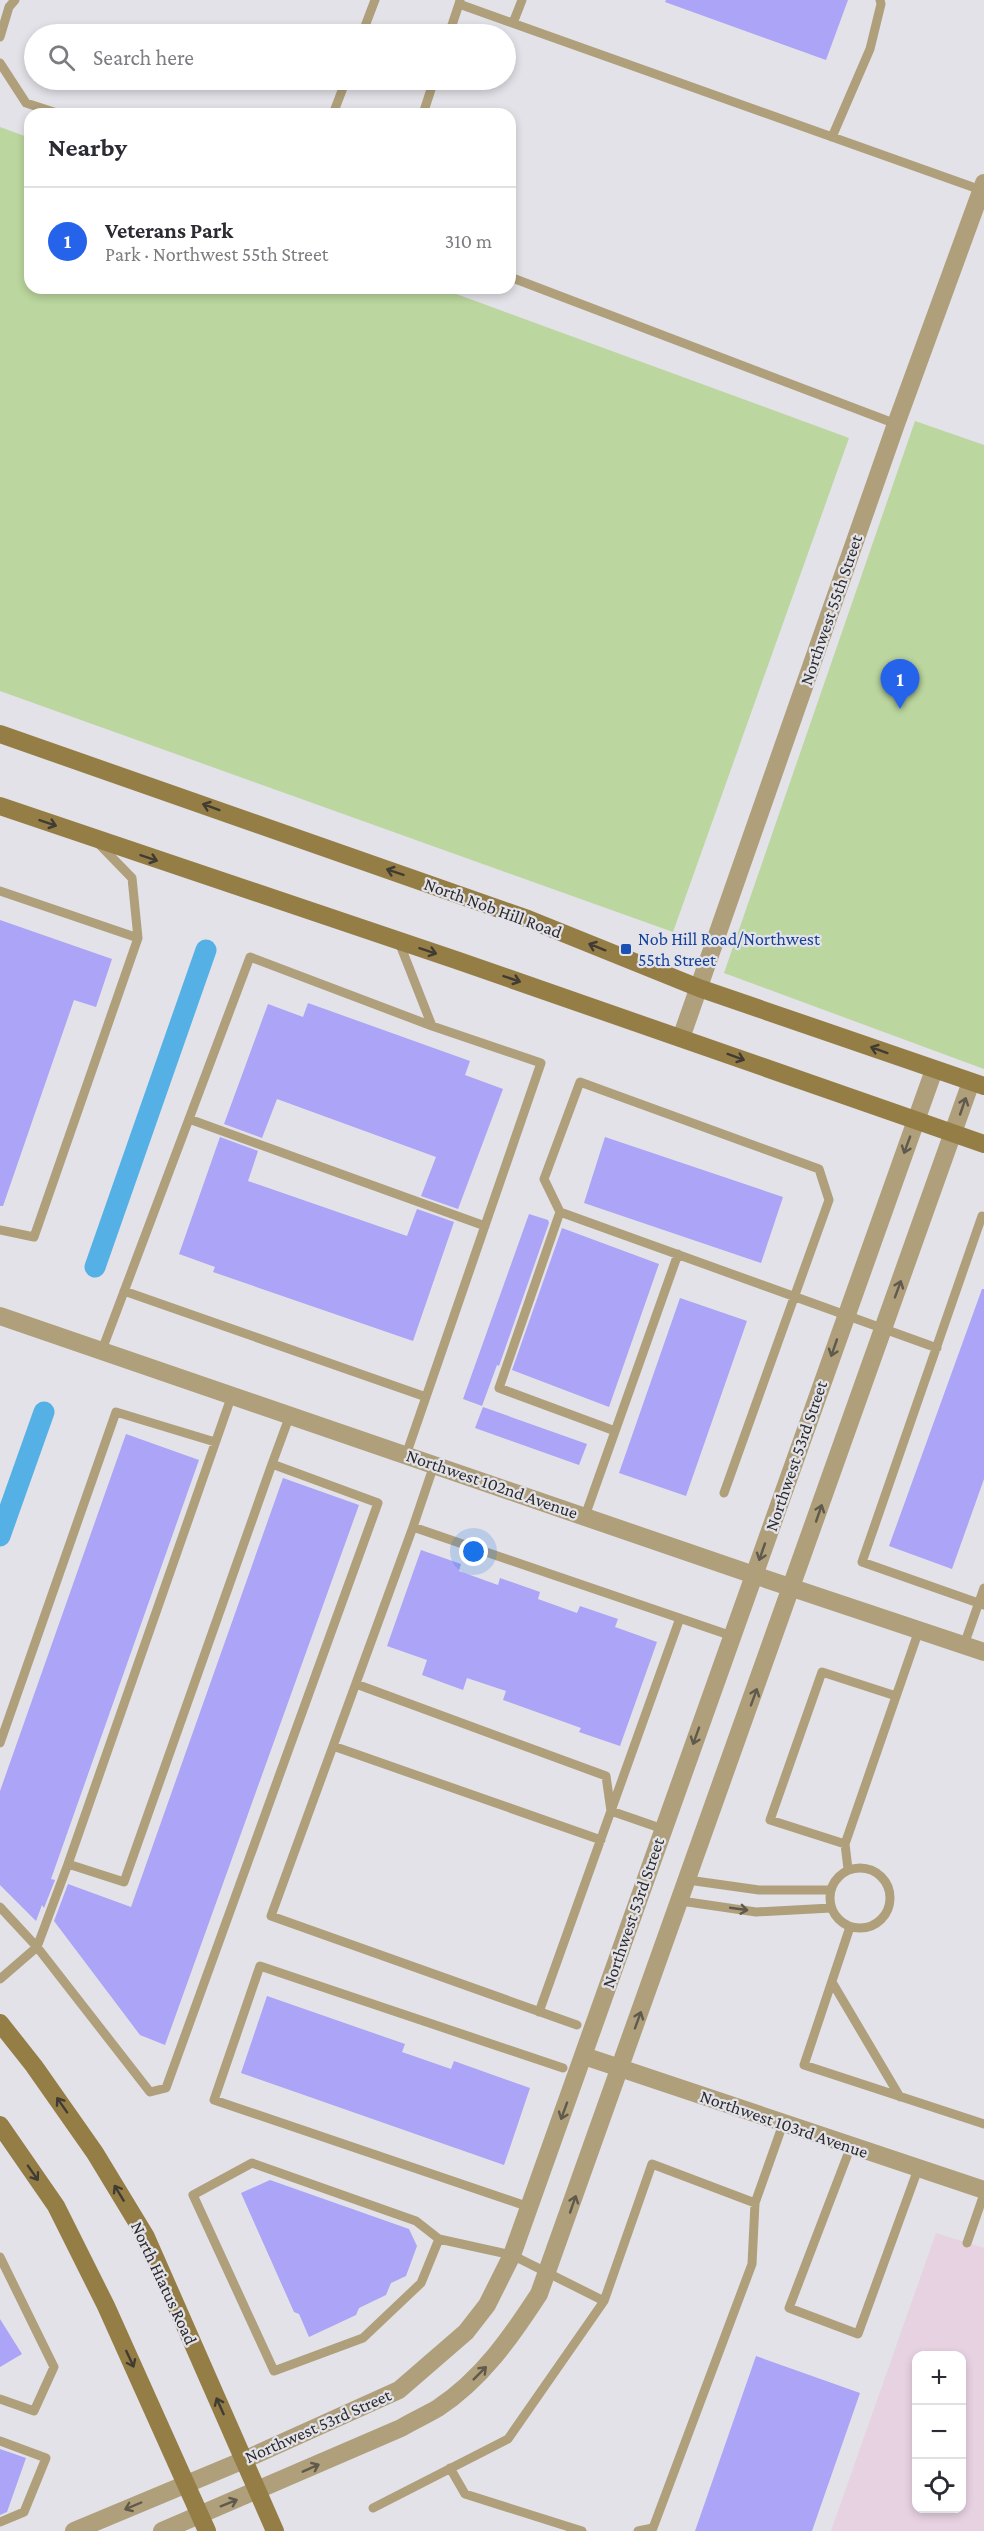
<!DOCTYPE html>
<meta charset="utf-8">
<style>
:root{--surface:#fff;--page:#f2f2f3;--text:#2b2b33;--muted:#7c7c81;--line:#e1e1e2;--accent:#2563eb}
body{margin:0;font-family:"Crimson Pro",serif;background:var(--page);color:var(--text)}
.controls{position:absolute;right:18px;bottom:18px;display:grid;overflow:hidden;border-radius:12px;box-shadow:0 3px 9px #0003}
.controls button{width:54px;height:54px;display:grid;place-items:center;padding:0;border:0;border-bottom:2px solid var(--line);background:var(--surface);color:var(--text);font:30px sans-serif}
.you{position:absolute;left:474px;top:1552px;width:21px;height:21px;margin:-15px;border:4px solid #fff;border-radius:50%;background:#1a73e8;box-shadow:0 0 0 9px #1a73e833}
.badge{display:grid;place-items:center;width:39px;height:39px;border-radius:50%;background:var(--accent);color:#fff;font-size:20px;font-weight:700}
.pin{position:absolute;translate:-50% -50px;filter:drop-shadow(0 2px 3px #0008)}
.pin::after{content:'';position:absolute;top:32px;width:21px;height:18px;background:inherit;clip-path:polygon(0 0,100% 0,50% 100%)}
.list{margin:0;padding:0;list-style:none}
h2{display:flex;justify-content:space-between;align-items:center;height:78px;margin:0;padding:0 24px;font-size:26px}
h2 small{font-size:20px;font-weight:400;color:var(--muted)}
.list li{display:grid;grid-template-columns:39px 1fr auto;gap:18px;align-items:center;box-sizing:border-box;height:108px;padding:0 24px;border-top:2px solid var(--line)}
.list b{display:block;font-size:22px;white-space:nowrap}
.list p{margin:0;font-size:20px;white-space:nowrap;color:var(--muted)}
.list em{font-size:20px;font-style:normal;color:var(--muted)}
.icon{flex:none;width:33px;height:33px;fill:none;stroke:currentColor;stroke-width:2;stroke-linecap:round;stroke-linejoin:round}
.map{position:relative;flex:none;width:984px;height:2531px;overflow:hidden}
.search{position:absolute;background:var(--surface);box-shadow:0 3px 9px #0003;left:24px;top:24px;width:492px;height:66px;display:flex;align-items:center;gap:15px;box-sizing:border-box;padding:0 21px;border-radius:33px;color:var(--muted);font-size:22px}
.panel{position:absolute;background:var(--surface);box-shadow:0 3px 9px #0003;left:24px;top:108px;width:492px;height:186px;border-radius:18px}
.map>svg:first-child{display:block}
.commercial{fill:#e7d2e1;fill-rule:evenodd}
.green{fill:#bbd69e}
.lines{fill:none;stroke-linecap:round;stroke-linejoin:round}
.canal{stroke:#55b1e5;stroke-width:21}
.building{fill:#aca4f6}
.lane{stroke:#af9f7b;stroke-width:9}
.street{stroke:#af9f7b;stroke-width:18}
.secondary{stroke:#957d46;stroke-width:18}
.oneway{stroke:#413c33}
.oneway2{stroke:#605a4d}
.transit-dot{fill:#1a4fb4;stroke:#e2e2e8;stroke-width:2}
.labels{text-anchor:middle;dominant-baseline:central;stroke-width:4.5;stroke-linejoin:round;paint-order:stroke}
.street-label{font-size:18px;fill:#2c2c2e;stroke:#e2e2e8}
.transit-label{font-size:18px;fill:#164399;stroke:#e2e2e8;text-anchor:start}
</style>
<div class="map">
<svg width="984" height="2531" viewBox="0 0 984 2531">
<rect width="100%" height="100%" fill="#e2e2e8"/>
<path class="commercial" d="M936,2233L984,2248V2531H831ZM916,2356H962V2508H916Z"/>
<path class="green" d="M0,127L30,138V288H440L849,438L673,932L0,691Z
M915,421L984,445V1069L724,973Z"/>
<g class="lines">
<path class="canal" d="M95,1267L206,950
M0,1536L44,1412"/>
</g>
<path class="building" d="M666,0H848L826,60L665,2Z
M0,920L112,959L96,1007L74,1000L3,1206H0Z
M308,1003L470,1061L465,1075L503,1089L458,1209L421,1196L436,1157L277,1099L262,1138L224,1124L268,1004L303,1017Z
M220,1137L258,1151L248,1181L407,1236L417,1209L454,1222L413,1341L213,1272L215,1267L179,1254Z
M605,1137L783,1197L761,1263L584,1203Z
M529,1214L548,1220L549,1223L499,1366L497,1365L482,1406L463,1399Z
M562,1228L659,1264L609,1407L512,1370Z
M982,1289H984V1479L952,1569L889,1546Z
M680,1298L747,1321L686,1496L619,1473Z
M483,1407L587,1444L579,1465L475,1428Z
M126,1434L199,1460L51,1879L55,1880L44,1908L42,1905L36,1921L0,1885V1791Z
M283,1478L359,1505L165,2045L140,2035L54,1921L68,1884L131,1907Z
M421,1550L461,1564L459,1571L498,1585L500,1578L540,1592L538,1599L577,1613L580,1606L618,1619L615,1627L657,1642L620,1746L579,1732L581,1728L503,1700L506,1691L467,1678L463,1690L422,1675L427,1660L387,1646Z
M267,1996L405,2044L402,2052L451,2069L454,2061L530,2088L504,2165L241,2073Z
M270,2180L409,2229L417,2246L406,2276L391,2283L386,2295L359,2308L356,2315L309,2337L299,2314L294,2312L241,2193Z
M0,2319L22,2354L0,2367Z
M756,2356L860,2393L812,2531H695Z
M0,2449L26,2458L7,2512L0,2515Z"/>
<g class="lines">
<path class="lane" d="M460,0L459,4L981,190
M513,23L522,0
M362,34L375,0
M449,34L459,4
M0,37L9,7L15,0
M0,63L26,103L60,114
M333,114L346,80
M423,114L434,80
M832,137L870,49L881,4L880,0
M510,277L896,424
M98,843L132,878L138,938
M0,891L138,938L34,1237L0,1230
M189,1119L485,1226
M560,1212L499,1388L615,1431
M984,1217L982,1216L862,1562L984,1605
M124,1291L426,1397L406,1455
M102,1350L250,957L432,1026L399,942
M426,1397L541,1063L432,1026
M434,1465L413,1527L732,1636
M724,1493L829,1200L819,1169L580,1082L544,1179L560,1212L937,1348
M585,1516L678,1254
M413,1527L271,1916L577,2025
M964,1645L984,1588
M356,1684L606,1776L611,1811L663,1829
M0,1743L116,1412L215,1442
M333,1746L601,1840
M845,1844L770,1820L822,1672L896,1696
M68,1864L232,1395
M830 1898a30 30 0 1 1 60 0a30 30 0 1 1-60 0Z
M848,1869L845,1844L919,1630
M688,1880L759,1890H830
M681,1901L756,1912L831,1908
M0,1907L37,1947L68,1864L124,1882L272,1464
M850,1927L804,2065L984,2124
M0,1979L37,1947L150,2092L166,2088L378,1503L272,1464L290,1415
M832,1982L900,2097
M539,2012L680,1618
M851,2146L789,2308L858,2334L918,2169
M529,2207L214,2100L260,1966L563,2068
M967,2243L984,2194
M0,2257L54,2367L34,2411L0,2399
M604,2301L652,2164L755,2203L783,2124
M0,2441L46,2458L24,2512L0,2522
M450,2468L465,2494L582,2531
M373,2508L508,2439L604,2301L512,2255L439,2239L421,2283L363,2338L274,2371L193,2195L252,2163L416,2221L439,2239
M638,2531L653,2528L752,2264L755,2203"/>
<path class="street" d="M681,1038L896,424L984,183
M0,1316L754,1575L984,1652
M584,2056L984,2190
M74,2531L244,2460L399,2390L466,2332L487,2305L512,2255L934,1070
M162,2531L401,2428C413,2421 426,2415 438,2408C482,2379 511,2337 539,2294L971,1082"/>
<path class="secondary" d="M0,734L528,919L699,988L984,1086
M0,806L456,960L984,1144
M0,2023L34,2066L95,2153L146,2237L275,2531
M0,2125L56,2206L106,2306L207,2531"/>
</g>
<defs><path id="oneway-shaft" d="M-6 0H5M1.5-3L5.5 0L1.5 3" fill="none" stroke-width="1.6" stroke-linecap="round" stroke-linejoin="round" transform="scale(1.5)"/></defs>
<g class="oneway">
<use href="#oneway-shaft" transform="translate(211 807) rotate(-160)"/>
<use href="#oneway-shaft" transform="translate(48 823) rotate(19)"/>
<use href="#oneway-shaft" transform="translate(149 858) rotate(19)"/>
<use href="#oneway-shaft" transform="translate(395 872) rotate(-161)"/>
<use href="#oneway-shaft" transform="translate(597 947) rotate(-158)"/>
<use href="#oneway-shaft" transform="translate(428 951) rotate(18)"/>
<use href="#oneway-shaft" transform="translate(512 979) rotate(19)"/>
<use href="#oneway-shaft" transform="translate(879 1050) rotate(-160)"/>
<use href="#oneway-shaft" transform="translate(736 1057) rotate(20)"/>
<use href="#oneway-shaft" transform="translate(62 2105) rotate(-125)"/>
<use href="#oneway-shaft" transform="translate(33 2173) rotate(55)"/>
<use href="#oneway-shaft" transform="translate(119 2193) rotate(-121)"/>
<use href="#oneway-shaft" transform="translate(130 2359) rotate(65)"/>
<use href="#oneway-shaft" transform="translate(220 2406) rotate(-114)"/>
</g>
<g class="oneway2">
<use href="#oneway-shaft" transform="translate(963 1106) rotate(-71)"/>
<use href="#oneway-shaft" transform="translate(907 1145) rotate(110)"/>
<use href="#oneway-shaft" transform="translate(898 1289) rotate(-70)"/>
<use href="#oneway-shaft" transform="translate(834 1348) rotate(109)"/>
<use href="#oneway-shaft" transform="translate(819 1513) rotate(-71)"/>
<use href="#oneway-shaft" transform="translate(762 1552) rotate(109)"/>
<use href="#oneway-shaft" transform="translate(754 1697) rotate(-70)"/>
<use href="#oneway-shaft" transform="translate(696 1736) rotate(110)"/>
<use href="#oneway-shaft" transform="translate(739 1909) rotate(8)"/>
<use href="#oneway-shaft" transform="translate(638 2020) rotate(-70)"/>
<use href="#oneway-shaft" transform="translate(564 2111) rotate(110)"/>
<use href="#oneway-shaft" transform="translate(573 2204) rotate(-71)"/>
<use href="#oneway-shaft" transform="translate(480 2373) rotate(-45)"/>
<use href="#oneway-shaft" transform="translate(311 2468) rotate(-24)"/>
<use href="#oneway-shaft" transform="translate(229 2503) rotate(-22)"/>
<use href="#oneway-shaft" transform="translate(133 2506) rotate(157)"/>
</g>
<rect class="transit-dot" x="620" y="943" width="12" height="12" rx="3"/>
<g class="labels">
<g class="street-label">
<text transform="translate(831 610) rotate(-71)">Northwest 55th Street</text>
<text transform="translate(493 908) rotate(20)">North Nob Hill Road</text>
<text transform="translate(796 1456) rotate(-71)">Northwest 53rd Street</text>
<text transform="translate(492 1484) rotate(19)">Northwest 102nd Avenue</text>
<text transform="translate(633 1913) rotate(-71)">Northwest 53rd Street</text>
<text transform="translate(784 2124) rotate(19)">Northwest 103rd Avenue</text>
<text transform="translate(164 2283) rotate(65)">North Hiatus Road</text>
<text transform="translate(318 2426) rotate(-24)">Northwest 53rd Street</text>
</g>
<g class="transit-label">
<text x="638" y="939">Nob Hill Road/Northwest<tspan x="638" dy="21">55th Street</tspan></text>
</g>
</g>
</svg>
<div class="controls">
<button>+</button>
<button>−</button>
<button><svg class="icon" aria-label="locate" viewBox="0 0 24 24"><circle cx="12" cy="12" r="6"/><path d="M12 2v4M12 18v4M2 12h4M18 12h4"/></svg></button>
</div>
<div class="you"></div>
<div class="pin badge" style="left:900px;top:709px">1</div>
<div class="search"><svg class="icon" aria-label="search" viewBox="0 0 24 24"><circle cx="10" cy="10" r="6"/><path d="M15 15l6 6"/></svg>Search here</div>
<section class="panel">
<h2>Nearby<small></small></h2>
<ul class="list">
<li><span class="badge">1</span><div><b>Veterans Park</b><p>Park · Northwest 55th Street</p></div><em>310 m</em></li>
</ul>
</section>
</div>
